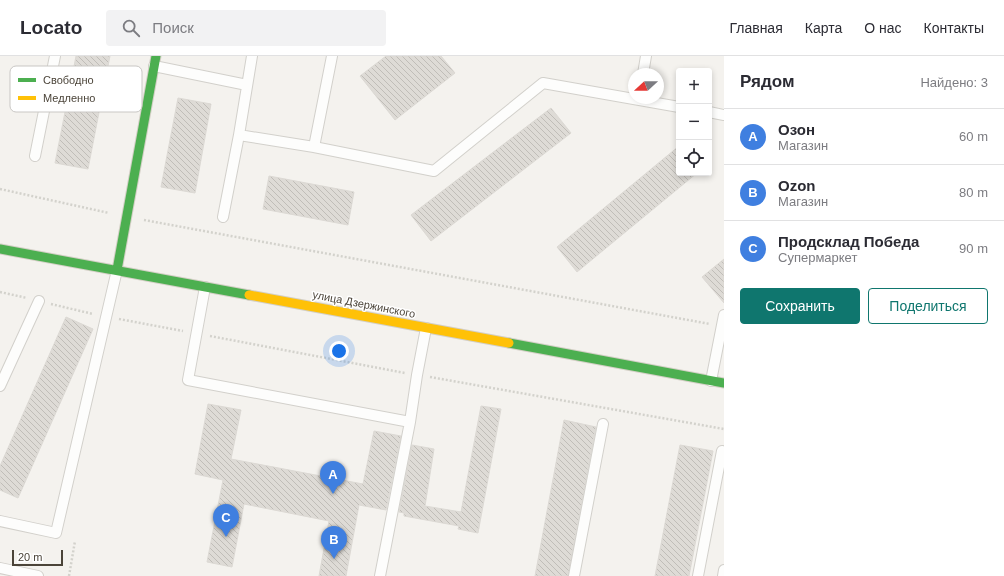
<!DOCTYPE html>
<html lang="ru">
<meta charset="utf-8">
<style>
:root{--surface:#fff;--page:#f2f2f3;--text:#2b2b33;--muted:#7c7c81;--line:#e1e1e2;--accent:#0f766e}
body{margin:0;font-family:Helvetica,sans-serif;background:var(--page);color:var(--text)}
.controls{position:absolute;right:12px;top:12px;display:grid;overflow:hidden;border-radius:4px;box-shadow:0 2px 6px #0003}
.controls button{width:36px;height:36px;display:grid;place-items:center;padding:0;border:0;border-bottom:1px solid var(--line);background:var(--surface);color:var(--text);font:20px sans-serif}
.compass{position:absolute;left:628px;top:12px;width:36px;height:36px;border-radius:50%;background:var(--surface);box-shadow:0 2px 6px #0003;rotate:249deg}
.scale{position:absolute;left:12px;bottom:10px;width:51px;box-sizing:border-box;padding-left:4px;border:2px solid #4b4439;border-top:0;font-size:11px;line-height:14px;white-space:nowrap;color:#4b4439;-webkit-text-stroke:3px #fff;paint-order:stroke}
.you{position:absolute;left:339px;top:295px;width:14px;height:14px;margin:-10px;border:3px solid #fff;border-radius:50%;background:#1a73e8;box-shadow:0 0 0 6px #1a73e833}
.badge{display:grid;place-items:center;width:26px;height:26px;border-radius:50%;background:var(--accent);color:#fff;font-size:13px;font-weight:700}
.pin{position:absolute;translate:-50% -33px;filter:drop-shadow(0 1px 2px #0008)}
.pin::after{content:'';position:absolute;top:21px;width:14px;height:12px;background:inherit;clip-path:polygon(0 0,100% 0,50% 100%)}
.list{margin:0;padding:0;list-style:none}
h2{display:flex;justify-content:space-between;align-items:center;height:52px;margin:0;padding:0 16px;font-size:17px}
h2 small{font-size:13px;font-weight:400;color:var(--muted)}
.list li{display:grid;grid-template-columns:26px 1fr auto;gap:12px;align-items:center;box-sizing:border-box;height:56px;padding:0 16px;border-top:1px solid var(--line)}
.list b{display:block;font-size:15px;white-space:nowrap}
.list p{margin:0;font-size:13px;white-space:nowrap;color:var(--muted)}
.list em{font-size:13px;font-style:normal;color:var(--muted)}
.actions{display:flex;gap:8px;padding:12px 16px}
.actions a{flex:1;padding:9px 0;border:1px solid var(--accent);border-radius:4px;text-align:center;font-size:14px;color:var(--accent)}
.actions .main{background:var(--accent);color:#fff}
.icon{flex:none;width:22px;height:22px;fill:none;stroke:currentColor;stroke-width:2;stroke-linecap:round;stroke-linejoin:round}
.map{position:relative;flex:none;width:724px;height:520px;overflow:hidden}
header{display:flex;align-items:center;gap:24px;box-sizing:border-box;height:56px;padding:0 20px;background:var(--surface);border-bottom:1px solid var(--line)}
header strong{font-size:19px}
nav{display:flex;gap:22px;margin-inline-start:auto;font-size:14px}
.search{width:280px;height:36px;background:var(--page);display:flex;align-items:center;gap:10px;box-sizing:border-box;padding:0 14px;border-radius:4px;color:var(--muted);font-size:15px}
main{display:flex}
aside{flex:1;background:var(--surface)}
.map>svg:first-child{display:block}
.building{fill:url(#building-back-hatch);stroke:#dcd9d4}
.lines{fill:none;stroke-linecap:round;stroke-linejoin:round}
.lane-casing{stroke:#d2d0cb;stroke-width:12}
.fast-casing{stroke:#d3cfc5;stroke-width:11}
.slow-casing{stroke:#d3cfc5;stroke-width:11}
.path{stroke:#d3d2cc;stroke-width:2.5;stroke-dasharray:2 2;stroke-linecap:butt}
.lane{stroke:#fdfdfc;stroke-width:10}
.fast{stroke:#4caf50;stroke-width:9}
.slow{stroke:#ffc107;stroke-width:9}
.labels{text-anchor:middle;dominant-baseline:central;stroke-width:3;stroke-linejoin:round;paint-order:stroke}
.street-label{font-size:11px;fill:#4b4439;stroke:#fff}
.key{fill:#fff;stroke:#c9c7c4;stroke-width:1}
.key-label{font-size:11px;fill:#4b4439}
</style>
<header>
<strong>Locato</strong>
<div class="search"><svg class="icon" aria-label="search" viewBox="0 0 24 24"><circle cx="10" cy="10" r="6"/><path d="M15 15l6 6"/></svg>Поиск</div>
<nav><a>Главная</a><a>Карта</a><a>О нас</a><a>Контакты</a></nav>
</header>
<main>
<div class="map">
<svg width="724" height="520" viewBox="0 0 724 520">
<defs>
<pattern id="building-back-hatch" width="6" height="6" patternUnits="userSpaceOnUse"><rect width="6" height="6" fill="#dedbd6"/><path d="M-1 5l2 2M0 0l6 6M5-1l2 2" fill="none" stroke="#c0bdb8"/></pattern>
</defs>
<rect width="100%" height="100%" fill="#f4f2ee"/>
<path class="building" d="M76,0H110L88,113L55,107Z
M386,0H441L455,17L395,64L360,20Z
M178,42L211,48L195,137L161,131Z
M551,52L571,77L431,185L411,159Z
M679,90V117H697L577,216L557,191Z
M269,120L354,136L348,169L263,153Z
M724,203V247L702,221Z
M66,261L93,273L18,442L0,434V410Z
M208,348L241,354L231,403L363,428L374,375L401,380L386,454L359,449L346,520H319L329,465L244,448L232,511L207,506L223,424L195,418Z
M481,350L501,353L478,477L458,473L459,470L404,460V457L399,456L412,389L434,393L425,450L461,456Z
M564,364L596,371L568,520H535Z
M680,389L713,395L689,520H655Z"/>
<g class="lines">
<g class="lane-casing">
<path id="lane" d="M252,0L239,79L314,91L434,115L543,27L679,51
M154,10L247,29
M643,18L646,0
M709,56L724,59
M314,91L332,0
M35,100L55,0
M223,161L239,79
M205,231L188,324L410,366
M711,325L724,259
M0,330L39,245
M0,465L56,477L117,214
M0,512L38,520
M380,520L410,366L417,319L426,272
M574,520L603,368
M698,520L722,395
M723,520L724,514"/>
</g>
<g class="fast-casing">
<path id="fast" d="M0,193L249,239
M117,214L156,0
M509,287L724,327"/>
</g>
<g class="slow-casing">
<path id="slow" d="M249,239L509,287"/>
</g>
<path class="path" d="M0,133L109,157
M144,164L710,268
M0,236L27,242
M51,248L93,258
M119,263L183,275
M210,280L405,317
M430,321L724,373
M69,520L75,485"/>
<use href="#lane" class="lane"/>
<use href="#fast" class="fast"/>
<use href="#slow" class="slow"/>
</g>
<g class="labels">
<g class="street-label">
<text transform="translate(364 248) rotate(11)">улица Дзержинского</text>
</g>
</g>
<rect x="10" y="10" width="132" height="46" rx="6" class="key"/>
<rect x="18" y="22" width="18" height="4" fill="#4caf50"/>
<rect x="18" y="40" width="18" height="4" fill="#ffc107"/>
<g class="key-label">
<text x="43" y="28">Свободно</text>
<text x="43" y="46">Медленно</text>
</g>
</svg>
<div class="controls">
<button>+</button>
<button>−</button>
<button><svg class="icon" aria-label="locate" viewBox="0 0 24 24"><circle cx="12" cy="12" r="6"/><path d="M12 2v4M12 18v4M2 12h4M18 12h4"/></svg></button>
</div>
<svg class="compass" viewBox="-18 -18 36 36"><path d="M0-13l5 13h-10z" fill="#e53935"/><path d="M0 13l5-13h-10z" fill="#7c7c81"/></svg>
<div class="scale">20 m</div>
<div class="you"></div>
<div class="pin badge" style="left:333px;top:438px;background:#3f7fe0">A</div>
<div class="pin badge" style="left:334px;top:503px;background:#3f7fe0">B</div>
<div class="pin badge" style="left:226px;top:481px;background:#3f7fe0">C</div>
</div>
<aside>
<h2>Рядом<small>Найдено: 3</small></h2>
<ul class="list">
<li><span class="badge" style="background:#3f7fe0">A</span><div><b>Озон</b><p>Магазин</p></div><em>60 m</em></li>
<li><span class="badge" style="background:#3f7fe0">B</span><div><b>Ozon</b><p>Магазин</p></div><em>80 m</em></li>
<li><span class="badge" style="background:#3f7fe0">C</span><div><b>Продсклад Победа</b><p>Супермаркет</p></div><em>90 m</em></li>
</ul>
<div class="actions"><a class="main">Сохранить</a><a>Поделиться</a></div>
</aside>
</main>
